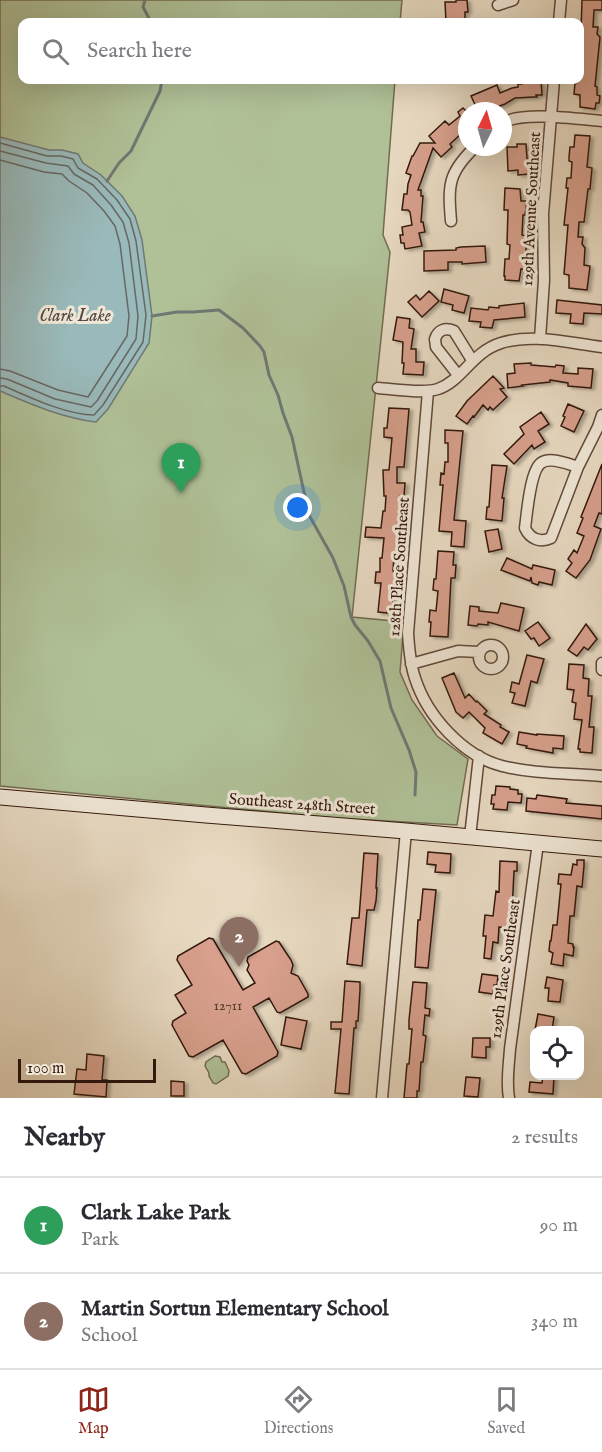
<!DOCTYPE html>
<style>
:root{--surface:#fff;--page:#f2f2f3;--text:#2b2b33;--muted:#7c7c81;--line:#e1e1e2;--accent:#8f2418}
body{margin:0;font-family:"IM FELL English",serif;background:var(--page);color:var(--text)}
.controls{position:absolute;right:18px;bottom:18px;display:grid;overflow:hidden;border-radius:12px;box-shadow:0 6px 24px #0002}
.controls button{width:54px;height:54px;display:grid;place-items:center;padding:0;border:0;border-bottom:2px solid var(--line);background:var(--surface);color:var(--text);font:30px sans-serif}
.compass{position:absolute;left:458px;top:102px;width:54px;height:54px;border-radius:50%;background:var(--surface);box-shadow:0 6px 24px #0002;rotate:5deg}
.scale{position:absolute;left:18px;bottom:15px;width:138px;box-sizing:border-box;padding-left:6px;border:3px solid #33180c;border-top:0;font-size:16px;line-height:21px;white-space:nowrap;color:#33180c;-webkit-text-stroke:4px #f0e7d7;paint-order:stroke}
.you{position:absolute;left:298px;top:508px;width:21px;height:21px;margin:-15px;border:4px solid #fff;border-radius:50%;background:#1a73e8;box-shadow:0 0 0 9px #1a73e833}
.badge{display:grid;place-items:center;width:39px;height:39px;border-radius:50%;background:var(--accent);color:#fff;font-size:20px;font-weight:700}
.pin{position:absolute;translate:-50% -50px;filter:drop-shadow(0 2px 3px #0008)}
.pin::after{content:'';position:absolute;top:32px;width:21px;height:18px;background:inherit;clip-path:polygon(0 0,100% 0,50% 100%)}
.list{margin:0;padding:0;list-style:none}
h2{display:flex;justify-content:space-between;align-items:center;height:78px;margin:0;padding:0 24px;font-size:26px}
h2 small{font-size:20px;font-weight:400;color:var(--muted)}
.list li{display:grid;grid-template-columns:39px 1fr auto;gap:18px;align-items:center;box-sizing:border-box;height:96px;padding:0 24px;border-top:2px solid var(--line)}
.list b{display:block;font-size:22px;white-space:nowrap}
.list p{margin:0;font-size:20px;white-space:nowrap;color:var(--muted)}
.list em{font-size:20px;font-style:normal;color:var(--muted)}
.icon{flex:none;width:33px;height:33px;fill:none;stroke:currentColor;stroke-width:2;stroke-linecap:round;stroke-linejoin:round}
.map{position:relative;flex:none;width:602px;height:1098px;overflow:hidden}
.search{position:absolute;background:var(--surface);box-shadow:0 6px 24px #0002;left:18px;right:18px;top:18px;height:66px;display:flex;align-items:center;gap:15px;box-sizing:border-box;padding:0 21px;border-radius:12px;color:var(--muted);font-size:22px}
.sheet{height:270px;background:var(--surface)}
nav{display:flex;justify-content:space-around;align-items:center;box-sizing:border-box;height:84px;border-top:2px solid var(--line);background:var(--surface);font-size:16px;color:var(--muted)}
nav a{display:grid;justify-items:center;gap:3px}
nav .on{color:var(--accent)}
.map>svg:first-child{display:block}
.green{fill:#b0c198;stroke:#726c52;stroke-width:1.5}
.water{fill:#99b9ba;stroke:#707974;stroke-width:1.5}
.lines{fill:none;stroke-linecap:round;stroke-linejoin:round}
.shore{stroke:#666863;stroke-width:1.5}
.stream{stroke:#707974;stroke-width:3}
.building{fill:#d8a08d;stroke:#33180c;stroke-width:1.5;filter:url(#shadow)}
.street-casing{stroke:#60483a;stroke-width:13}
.secondary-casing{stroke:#33180c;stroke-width:17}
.street{stroke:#f0e7d7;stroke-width:10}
.secondary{stroke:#f0e7d7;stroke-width:15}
.labels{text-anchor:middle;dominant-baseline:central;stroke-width:6;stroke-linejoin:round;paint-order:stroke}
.number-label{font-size:14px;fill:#5c3a2c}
.street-label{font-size:16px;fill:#33180c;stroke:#f0e7d7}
.water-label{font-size:18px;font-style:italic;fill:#524840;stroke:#f0e7d7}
</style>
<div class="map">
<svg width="602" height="1098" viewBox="0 0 602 1098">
<defs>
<filter id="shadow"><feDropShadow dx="3.5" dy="2" stdDeviation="1.5" flood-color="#0004"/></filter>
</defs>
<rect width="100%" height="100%" fill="#e8dac2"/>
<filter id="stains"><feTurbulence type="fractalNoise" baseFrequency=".00333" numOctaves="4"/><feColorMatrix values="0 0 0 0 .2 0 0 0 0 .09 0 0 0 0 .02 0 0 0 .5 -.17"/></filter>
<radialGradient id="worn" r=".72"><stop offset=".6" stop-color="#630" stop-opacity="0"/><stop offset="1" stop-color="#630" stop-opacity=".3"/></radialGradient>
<path class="green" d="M0,0H402L400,22H22V80H395L383,235L390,252L352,617L404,622L400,672L412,700L437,736L468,759L457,825L334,818L0,786Z
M215,1056L220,1057L222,1062H225L229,1071L228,1076L216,1084L213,1083L209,1076V1073L205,1066L206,1062Z"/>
<path class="water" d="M0,137L49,150H62L78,154L83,163L101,175L122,196L135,216L142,240L152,316L149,343L108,409L96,422C62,418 31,404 0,391Z"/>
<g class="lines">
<path class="shore" d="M0,143L47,156H61L73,159L78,168L97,179L117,200L130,219L136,241L146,315L143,342L103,405L94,415C67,415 29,397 4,386H0
M0,151L46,163L68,166L74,174L93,185L111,205L123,222L129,243L138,316L136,339L97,401L91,407L55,399L7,379L0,378
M0,160L44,172L62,174L69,181L87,193L104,211L115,226L120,244L129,316L127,336L88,397L58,390L10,371L0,369"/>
<path class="stream" d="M145,0L143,7L151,22
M107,181L119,163L131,151L160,91L162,80
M152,316L177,312H193L219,310L243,328L260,346L264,352L269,375L278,395L283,413L292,437L309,515L333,558L344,586L351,617L355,625L368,641L380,661L391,708L409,750L416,772L415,795"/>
</g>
<path class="building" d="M456,0H467L468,12H465V22H446L445,2H456Z
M582,0H602V10H594L593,27H598L597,34L600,37L595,86L597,87V95L600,96L599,103H596L595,109L580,107V95L574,94L575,83H577V80H579V31H581Z
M541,81L542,95H536L537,97H534L515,98L505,104L486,111H478L471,96L497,85L500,93L512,88L518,87V84H522V82Z
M463,108L466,111L467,110V133L463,136L461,134L450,144L452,147L441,157L433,148L418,190H421V196H423L421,222H423L425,232L419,233L422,246L405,249L404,243H401L400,235H403L402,227L412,225L410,212L408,210H402L404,194H407L408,184L411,175L406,173L412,156H413L420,143H435L429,136L445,121L449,125L460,116L458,112Z
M575,135L590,136L587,167L592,168L590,189H588L584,222H579L578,237H583L582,244L585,248L584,265L590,266L587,290L569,288V275L564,274L568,225H564L568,188H566L567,178H571L572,162L569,161V157L570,147H574Z
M517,144H526L527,159H529V174L518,175V170L508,171L507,147H517Z
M505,188L520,189L521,201H527L525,215H523L522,235L526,236V270L521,269L519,281L505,280V276H504L505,259H509L510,245L507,244L508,210H504Z
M485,246L486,262L462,264V262H448V270L424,271V251L456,250V248L461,247Z
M444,289L469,296L464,313L452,310L453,305L441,302Z
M429,291L439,301L422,317L408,302L416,295L420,300Z
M557,300L602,305V314L584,313L583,324L570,323L571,314L556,313Z
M524,303L525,317L494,320L492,328L480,327L481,322L469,321L471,308L488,310L489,307L499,308V306Z
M397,317L410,319L409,328L414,329L411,349H416V362H424L423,375L403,374L404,363H402L403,342L393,340Z
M531,363V365L555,367L556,365L564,366L563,373L578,374V368L593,369L591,388L568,386V383L550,380V382L522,385L523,386L508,388L507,374L515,373L514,364Z
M493,376L504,388L500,389L507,397L493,410L490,407L488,410L483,405L474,417L473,416L467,424L456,416L467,401Z
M568,404L584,411L574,432L561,426L565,417L563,416Z
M389,408L409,409L404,467H397V483H405L404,496H400L397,555H394L393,571H398L397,585H394L392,612H387V613L378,612L381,583H375L376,572H380V558H382L384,538L365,537L366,527L381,528L383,511H385L386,496H384L383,470H389L392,438L384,437V428H387Z
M541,412L549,424L538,431L545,442L534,449L532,445L514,464L504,454L524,434L520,427Z
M445,430L463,431L454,520L466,521L464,547L451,546L452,532L439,531L443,485H440L441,473L444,474L445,462H448V443H445Z
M602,464V514L599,513L594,526L601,529L590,560L576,578L566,571L572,563L568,559L574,550L577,553L584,536L577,533L583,518L581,517Z
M492,465L507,466L502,498H504L502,521L486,519L487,507H489Z
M498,529L502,549L489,552L485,531Z
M438,551L454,552L453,565H456L455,578H451L448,637L430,636L431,622H429L430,610L436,611L438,591L433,590L434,579H436Z
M507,558L532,569L533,565L555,570L552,585L539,582L538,585L532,583L531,577L530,581L501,570Z
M501,603L524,608L519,631L488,622V625L478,624L477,626L468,625L470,606L479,607V611L498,613Z
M538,622L550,638L539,646L534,638L531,639L525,631Z
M586,624L597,639L588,650L584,647L577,656L568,650Z
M527,655L544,659L537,683L531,681L525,706L512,703L515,693L510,692L512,682L519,684Z
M569,664L584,665L583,678L589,679L588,696H592L589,727H594L592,753L580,752V749H578L582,720L574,719L576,703L572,702L574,690L567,689Z
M454,673L465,698L469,694L476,702L477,701L487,711L484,714L501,725L500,727L509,732L502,744L483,733L485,728L469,712L463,718L456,712L442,678Z
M519,732L537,735V734L564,736L563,749L553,748V753L526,748L527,746L517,744Z
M496,786L510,787V789L518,790V794H522L521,803L508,802L507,810L493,809L494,804H491L492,795H495Z
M537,795L567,799L566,803L602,806V819L526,811L527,798L536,799Z
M428,852L451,854L450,873L435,872L436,865L427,864Z
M364,853L378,854L376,888H377L376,901L374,910H367L362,966L347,964L352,918H359Z
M577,860H584V866L582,887L577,886L574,916H570L568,943L573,944V947H574L573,956L564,954L563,966L551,964L553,953L549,951L550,941H551L553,925H557L561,884H558L559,874L571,875L573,864L577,865Z
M500,861L517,862V871H514L512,912L510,911L509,928L499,927L498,943L493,942L491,959L484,958L486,936H483L485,915L493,916L496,891L499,892Z
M423,889L436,890L428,968L415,967L418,920H420Z
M209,938L213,939L243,990L255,983L247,970L249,965L247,961L248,957L276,941L279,942L291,960L293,965L291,973L298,976L308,994V997L280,1013L277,1012L269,998L253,1007L278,1052L277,1056L246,1074L242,1073L223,1040L193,1057L189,1056L172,1025L173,1021L186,1013L175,995L192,985L177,960L178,956Z
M482,974L498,976L497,985H494L493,994L479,992Z
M547,977L563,980L560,1002L548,1001L549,988H545Z
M345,981L360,982V990L358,1021H356V1028H354L349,1094L335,1093L341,1029H331V1022H342Z
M413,982L427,983L425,1008L430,1009L429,1016L425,1015L423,1035L426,1036L423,1062H421L419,1091H417V1098H404L407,1064H409L412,1029H409V1020Z
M538,1014L554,1017L552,1030H535Z
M286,1017L307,1021L301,1049L281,1045Z
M473,1038H490V1047H486V1058L472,1057Z
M87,1054L104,1056L102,1080H107L106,1097L74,1094L77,1069L86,1070Z
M543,1076H554L553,1094L529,1092L530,1082L542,1083Z
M466,1077L480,1078L478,1097L464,1096Z
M171,1081L184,1082V1096H171Z"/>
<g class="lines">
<g class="street-casing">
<path id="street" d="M498,5L513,0
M559,22L561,0
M503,123C522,111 578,119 602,121
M451,221C448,185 448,173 475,147
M540,339L544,280L543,214L554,80
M458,375L436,347L435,339C438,330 445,327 454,331L472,360
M378,388C394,389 424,394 438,389C462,381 472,352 501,343C533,333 569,343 602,347
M428,391L408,633C409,648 410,664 415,678C427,716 463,756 502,766C534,774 569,773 602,776
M578,467C568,464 550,456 541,463C530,471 527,514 525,528C530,539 540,543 551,538L578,467L598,427L602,415
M479 657a12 12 0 1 1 24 0a12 12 0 1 1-24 0Z
M602,663V670
M411,664L458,651L479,652
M470,837L479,756
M382,1098L406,831
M509,1098C506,1082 509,1065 510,1049L538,843"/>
</g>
<g class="secondary-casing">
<path id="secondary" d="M0,797L206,815L406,831L602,849"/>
</g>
<use href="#street" class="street"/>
<use href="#secondary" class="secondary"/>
</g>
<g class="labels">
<g class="number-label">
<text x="228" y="1006">12711</text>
</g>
<g class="street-label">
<text transform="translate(532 209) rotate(-87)">129th Avenue Southeast</text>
<text transform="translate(400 567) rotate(-86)">128th Place Southeast</text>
<text transform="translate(302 805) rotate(4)">Southeast 248th Street</text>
<text transform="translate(506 969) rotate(-82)">129th Place Southeast</text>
</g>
<g class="water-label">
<text x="75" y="316">Clark Lake</text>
</g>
</g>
<rect width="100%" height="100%" filter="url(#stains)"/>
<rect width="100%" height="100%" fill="url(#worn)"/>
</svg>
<div class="controls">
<button><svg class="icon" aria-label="locate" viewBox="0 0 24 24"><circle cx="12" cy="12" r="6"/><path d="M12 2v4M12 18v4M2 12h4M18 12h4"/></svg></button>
</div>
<svg class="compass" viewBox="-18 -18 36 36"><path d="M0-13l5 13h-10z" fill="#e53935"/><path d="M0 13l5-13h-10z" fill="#7c7c81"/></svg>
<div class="scale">100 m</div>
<div class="you"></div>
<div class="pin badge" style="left:181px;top:493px;background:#2e9e5b">1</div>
<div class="pin badge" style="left:239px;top:967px;background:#8d6e63">2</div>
<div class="search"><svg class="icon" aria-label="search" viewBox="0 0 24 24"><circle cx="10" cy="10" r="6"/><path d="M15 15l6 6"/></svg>Search here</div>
</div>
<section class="sheet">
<h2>Nearby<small>2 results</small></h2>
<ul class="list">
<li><span class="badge" style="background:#2e9e5b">1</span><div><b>Clark Lake Park</b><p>Park</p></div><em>90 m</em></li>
<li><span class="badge" style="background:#8d6e63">2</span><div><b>Martin Sortun Elementary School</b><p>School</p></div><em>340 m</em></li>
</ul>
</section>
<nav>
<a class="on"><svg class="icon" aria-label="map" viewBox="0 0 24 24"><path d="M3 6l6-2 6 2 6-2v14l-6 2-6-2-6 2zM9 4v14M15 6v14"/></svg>Map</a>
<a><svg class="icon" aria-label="directions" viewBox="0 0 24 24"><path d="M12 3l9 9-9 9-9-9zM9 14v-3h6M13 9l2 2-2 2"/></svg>Directions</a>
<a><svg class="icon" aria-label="saved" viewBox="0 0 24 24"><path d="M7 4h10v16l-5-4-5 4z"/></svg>Saved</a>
</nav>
